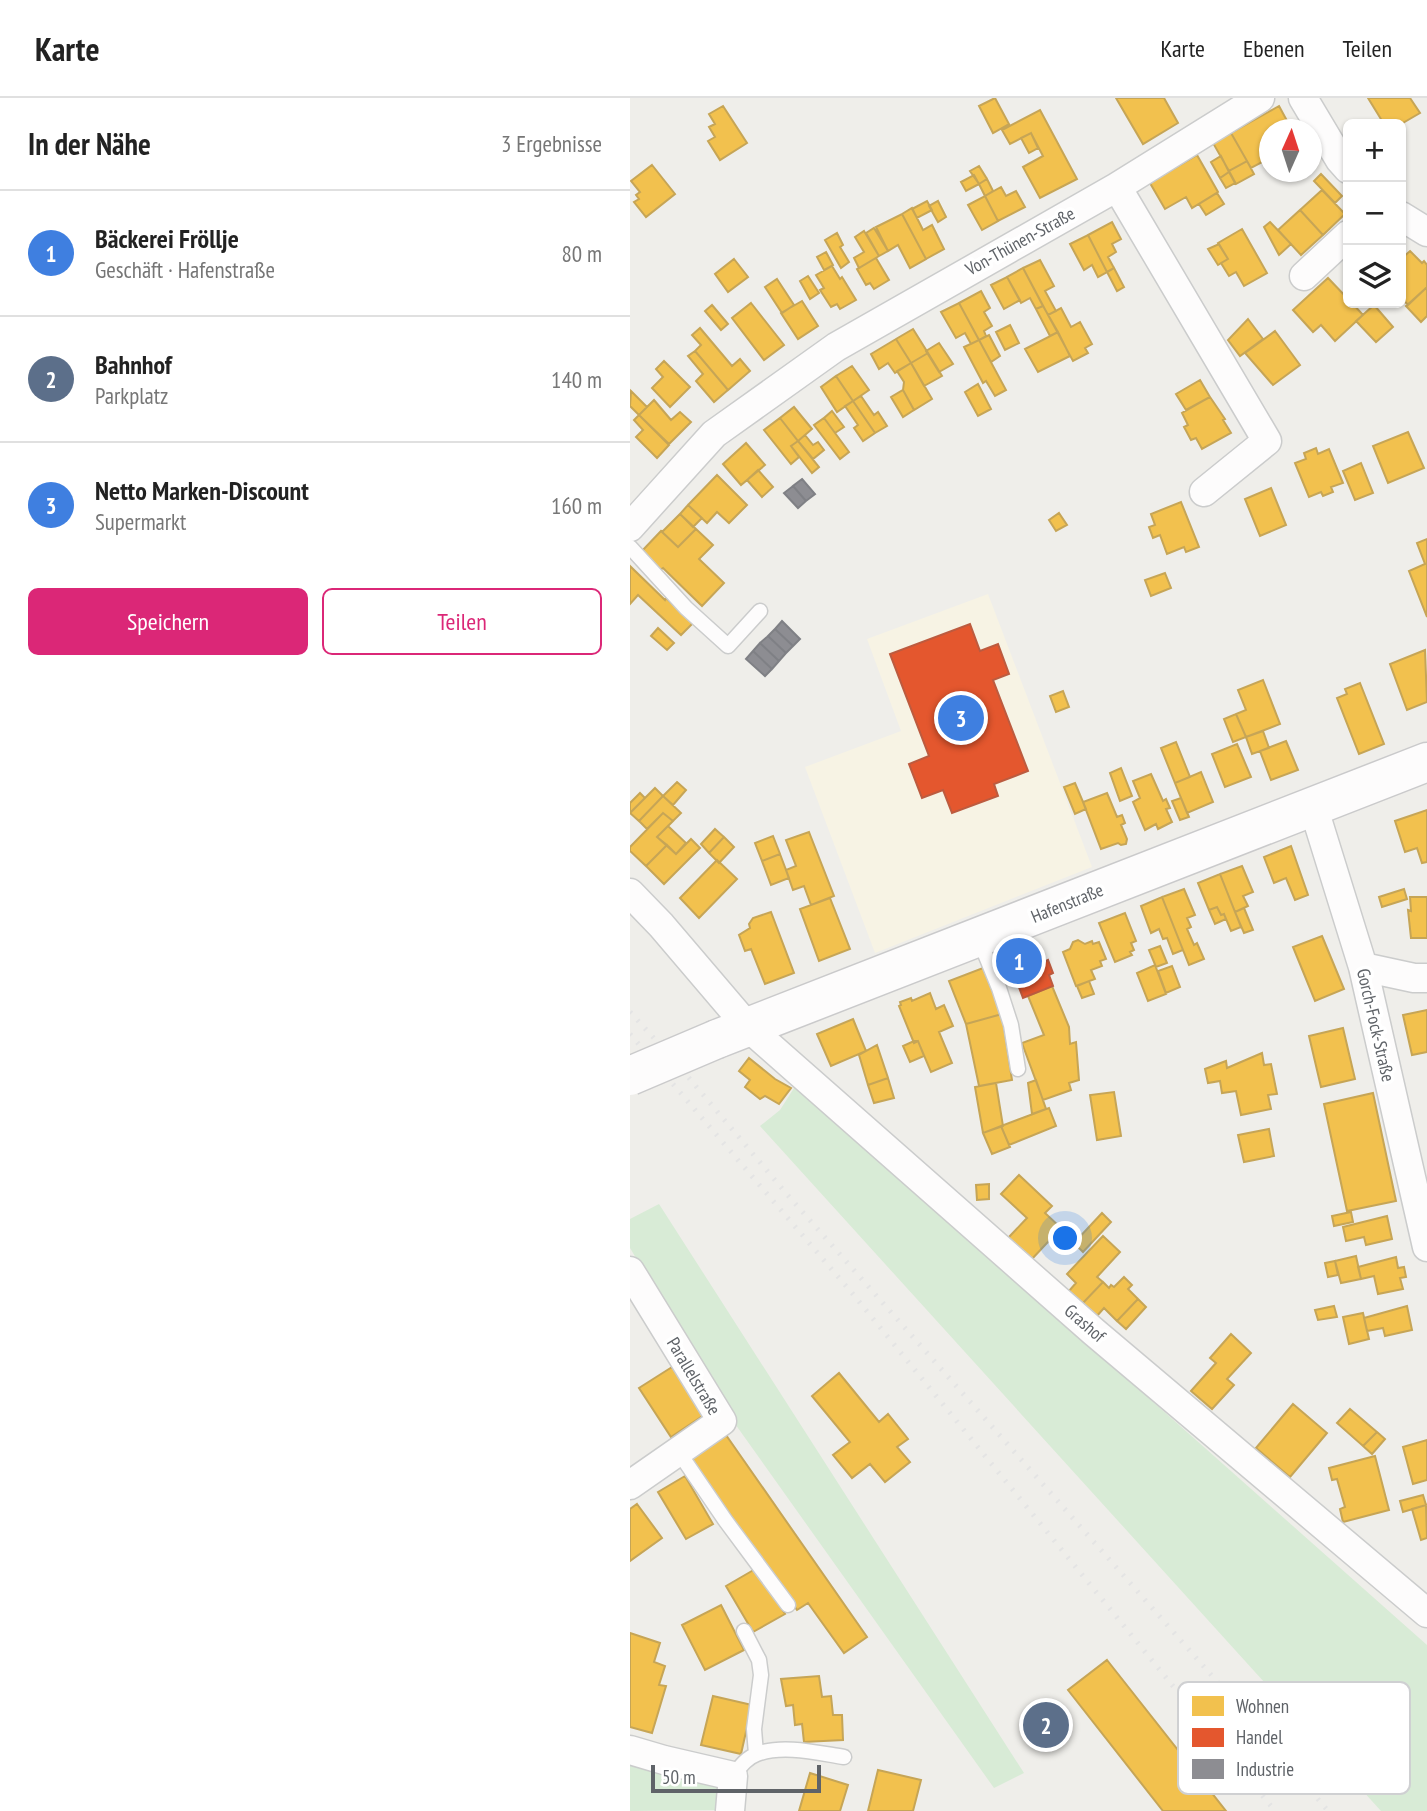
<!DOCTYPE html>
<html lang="de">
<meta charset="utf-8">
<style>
:root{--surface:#fff;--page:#f2f2f2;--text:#222;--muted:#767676;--line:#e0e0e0;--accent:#db2777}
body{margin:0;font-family:"PT Sans Narrow",sans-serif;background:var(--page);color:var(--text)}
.controls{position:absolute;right:21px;top:21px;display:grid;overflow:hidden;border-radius:10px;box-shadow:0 2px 5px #0004}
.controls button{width:63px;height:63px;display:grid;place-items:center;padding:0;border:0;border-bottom:2px solid var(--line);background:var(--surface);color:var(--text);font:35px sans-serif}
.compass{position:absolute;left:629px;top:21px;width:63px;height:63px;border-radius:50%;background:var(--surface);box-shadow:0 2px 5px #0004;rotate:3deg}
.scale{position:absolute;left:21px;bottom:18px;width:170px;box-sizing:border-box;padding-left:7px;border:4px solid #5f6368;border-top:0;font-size:19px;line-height:24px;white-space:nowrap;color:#5f6368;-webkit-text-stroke:5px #fff;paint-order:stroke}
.you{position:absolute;left:436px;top:1141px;width:24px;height:24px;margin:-18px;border:5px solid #fff;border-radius:50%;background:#1a73e8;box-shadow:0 0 0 10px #1a73e833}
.badge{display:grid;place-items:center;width:46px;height:46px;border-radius:50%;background:var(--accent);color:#fff;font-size:23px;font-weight:700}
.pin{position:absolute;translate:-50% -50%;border:4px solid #fff;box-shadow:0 2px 7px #0006}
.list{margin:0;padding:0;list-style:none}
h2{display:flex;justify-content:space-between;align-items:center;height:91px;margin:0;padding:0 28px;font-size:30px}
h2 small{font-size:23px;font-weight:400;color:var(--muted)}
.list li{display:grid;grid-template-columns:46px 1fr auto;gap:21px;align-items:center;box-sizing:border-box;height:126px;padding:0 28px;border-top:2px solid var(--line)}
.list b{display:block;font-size:26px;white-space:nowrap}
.list p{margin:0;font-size:23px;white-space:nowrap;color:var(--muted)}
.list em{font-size:23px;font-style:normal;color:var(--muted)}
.actions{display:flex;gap:14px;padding:21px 28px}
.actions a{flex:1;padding:16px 0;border:2px solid var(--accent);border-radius:10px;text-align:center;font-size:24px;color:var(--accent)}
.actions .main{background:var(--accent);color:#fff}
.icon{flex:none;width:38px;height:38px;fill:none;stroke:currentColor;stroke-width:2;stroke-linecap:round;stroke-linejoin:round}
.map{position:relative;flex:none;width:797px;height:1713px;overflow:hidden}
header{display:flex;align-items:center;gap:42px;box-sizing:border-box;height:98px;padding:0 35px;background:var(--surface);border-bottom:2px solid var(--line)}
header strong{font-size:33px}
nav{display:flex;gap:38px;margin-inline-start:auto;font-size:24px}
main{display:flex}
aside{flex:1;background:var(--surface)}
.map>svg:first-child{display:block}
.commercial{fill:#f7f3e4}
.green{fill:#d8ebd6}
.homes{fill:#f2c14e;stroke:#c6a556;stroke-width:2}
.shops{fill:#e4572e;stroke:#bc5b3f;stroke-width:2}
.industry{fill:#8d8d92;stroke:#7f8085;stroke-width:2}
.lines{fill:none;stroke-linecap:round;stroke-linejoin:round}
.lane-casing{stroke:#cbcccc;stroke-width:17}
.street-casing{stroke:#cbcccc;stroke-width:31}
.secondary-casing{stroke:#cacacb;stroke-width:41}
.lane{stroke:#fdfcfc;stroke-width:14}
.street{stroke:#fdfcfc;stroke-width:28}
.secondary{stroke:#fdfcfc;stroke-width:38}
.rail{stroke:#e4e4e4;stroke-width:5;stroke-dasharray:2 9;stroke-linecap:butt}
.secondary-bridge-casing{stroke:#cacacb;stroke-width:41;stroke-linecap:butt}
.secondary-bridge{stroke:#fdfcfc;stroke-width:38}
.labels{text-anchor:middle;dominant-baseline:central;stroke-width:7;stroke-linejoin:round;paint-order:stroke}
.street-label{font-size:18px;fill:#5f6368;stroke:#fff}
.key{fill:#fff;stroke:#cfd0d2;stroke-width:2}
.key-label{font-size:19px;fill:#5f6368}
</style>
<header>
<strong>Karte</strong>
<nav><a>Karte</a><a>Ebenen</a><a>Teilen</a></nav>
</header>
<main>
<aside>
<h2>In der Nähe<small>3 Ergebnisse</small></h2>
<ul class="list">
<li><span class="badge" style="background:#3f7fe0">1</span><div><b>Bäckerei Fröllje</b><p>Geschäft · Hafenstraße</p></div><em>80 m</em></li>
<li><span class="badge" style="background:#5c6f8a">2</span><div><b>Bahnhof</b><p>Parkplatz</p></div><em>140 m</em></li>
<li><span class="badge" style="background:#3f7fe0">3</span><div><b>Netto Marken-Discount</b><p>Supermarkt</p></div><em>160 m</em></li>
</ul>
<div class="actions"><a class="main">Speichern</a><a>Teilen</a></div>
</aside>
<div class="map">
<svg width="797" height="1713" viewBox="0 0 797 1713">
<rect width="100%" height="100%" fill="#efeeea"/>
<path class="commercial" d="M358,496L462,769L245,855L175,669L271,633L237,541Z"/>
<path class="green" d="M166,987L797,1547V1713H751L130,1028L150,1012Z
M29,1106L394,1675L364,1690L103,1323L0,1150V1121Z
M0,1661L87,1683L89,1712L0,1713Z"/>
<path class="homes" d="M365,0L379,26L363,35L349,8Z
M486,0H534L548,25L513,46Z
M738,0H780L790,15L771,26H754Z
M93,8L117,45L90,62L78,43L85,39L79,29L85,26L79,16Z
M649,8L662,32H640V60L621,70L601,35Z
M410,12L447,81L410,100L393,69L413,58L401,35L380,46L372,32Z
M401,35L408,50L399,55L391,40Z
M601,35L617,63L599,73L583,45Z
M567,57L588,94L562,110L556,99L535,111L520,85Z
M591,58L599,74L590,80L581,64Z
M617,63L624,76L606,86L599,73Z
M22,67L45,96L16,119L4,104L9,101L6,97L10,94L1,83Z
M349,68L357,81L349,86L340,73Z
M599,74L605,85L596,90L590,80Z
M691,76L712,98L705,105L684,83Z
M344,77L349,86L336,93L331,84Z
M357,81L363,93L355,98L349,86Z
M371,89L376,98L386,93L395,109L368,123L355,98Z
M692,92L715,116L693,137L670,112Z
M587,95L594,106L576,117L569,106Z
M355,98L368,123L352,132L338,107Z
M297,103L302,112L287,120L282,111Z
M308,103L316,119L308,124L299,108Z
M282,110L293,132L302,127L314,151L296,161L272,116Z
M670,112L693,137L671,157L648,132Z
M272,116L296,161L280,170L268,147L258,153L246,129Z
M482,124L491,141L482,146L486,154L478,159L484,170L477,174L458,137Z
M640,124L661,146L649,157L634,129Z
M244,130L258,153L249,158L236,135Z
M612,131L637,175L614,188L606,174L599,178L591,165L598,161L588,145Z
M234,133L249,158L229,170L224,160L234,154L225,139Z
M207,135L213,147L210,149L219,164L211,170L195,142Z
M458,137L477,174L468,179L462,167L454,172L440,146Z
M589,146L598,161L588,167L578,151Z
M780,153L792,165L794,163L797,167V189L778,207L771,199V161Z
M196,154L203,167L194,172L187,159Z
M246,160L259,182L244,191L240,185L236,187L227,171Z
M104,161L118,179L98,194L85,176Z
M410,162L424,188L415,193L426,213L418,217L393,170Z
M202,168L210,181L212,179L226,202L210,211L207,206L201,209L190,192L194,190L186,177Z
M393,170L413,208L406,211L400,200L391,205L377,179Z
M484,170L494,189L487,193L477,174Z
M178,178L189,195L180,201L170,183Z
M377,179L390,202L374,211L361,187Z
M698,180L718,201V205H722L733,217L705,243L691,227L683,234L663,212Z
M147,181L164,207L152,215L135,189Z
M797,189V218L791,224L776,208Z
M351,193L360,210L354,214L362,228L354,233L356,238L349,242L329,205Z
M172,203L188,228L168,241L151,215Z
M121,205L154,247L134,262L102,220Z
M329,205L349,242L341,246L335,235L326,240L311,214Z
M82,207L98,226L91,232L75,213Z
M744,207L763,229L746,244L726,223Z
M413,208L428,234L420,238L406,211Z
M431,210L441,229L450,224L462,246L455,250L458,255L443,263L418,217Z
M618,221L633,241L610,258L598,242Z
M380,227L389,245L375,252L366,234Z
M70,230L102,268L110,261L120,273L98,292L65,253L71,247L62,237Z
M283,231L298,255L281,265L266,241Z
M645,233L670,267L643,287L615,255Z
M428,234L440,258L408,274L395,251Z
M359,237L370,258L361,264L349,242Z
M266,241L281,265L265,275L258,265L249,271L241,256Z
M349,242L376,292L365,298L356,283L353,285L334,249Z
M309,245L323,266L309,274L296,253Z
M65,253L98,292L84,304L66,283L73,276L58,258Z
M298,255L312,278L294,288L281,265Z
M34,263L60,289L40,309L22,290L33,279L26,271Z
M281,265L302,301L284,312L273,292L274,284L267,273Z
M222,268L239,292L223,303L206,278Z
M206,278L223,303L207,314L191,289Z
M570,282L580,299L556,312L546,296Z
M348,286L361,311L348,318L335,294Z
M273,292L284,312L273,319L261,299Z
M1,293L17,309L9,317L0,308Z
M231,298L244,317L248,314L257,328L245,335L223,303Z
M580,299L595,321L593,322L601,335L572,351L566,340L561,342L554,329L558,327L552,315Z
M24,302L41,322L50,314L61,324L39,346L9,317Z
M223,303L245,335L233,343L224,330L228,327L215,308Z
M164,309L182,331L168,343L150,320Z
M202,313L214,329L205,335L194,320Z
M9,317L39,347L27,360L6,339L13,332L4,322Z
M150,320L168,343L161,348L169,359L161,366L134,332Z
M194,320L219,354L210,361L184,327Z
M778,334L794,370L758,385L743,348Z
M175,337L183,347L188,344L194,352L183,361L168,343Z
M168,343L189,369L182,375L161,348Z
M116,345L135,367L111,387L93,366Z
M686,350L688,356L699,351L713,385L701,389L703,394L693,398L691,394L679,399L665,365L676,361L674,355Z
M731,365L743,395L725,402L713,373Z
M128,372L143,389L132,399L117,382Z
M87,377L117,407L99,425L87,414L77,425L58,407Z
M641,390L656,427L630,438L615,401Z
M551,404L569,449L556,454L554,449L537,456L530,437L523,440L519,429L525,427L521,416Z
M58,407L72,420L63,429L50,416Z
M429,415L437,427L426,433L419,422Z
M50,416L66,431L48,449L32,434Z
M66,431L83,447L69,461L94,485L72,508L33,470L30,472L11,454L31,433L48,449Z
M797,441V519L779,473L795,466L787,445Z
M0,468L35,502L36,500L63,525L51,537L8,497L0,506Z
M535,475L541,490L521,498L515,482Z
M28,530L44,545L37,552L21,538Z
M795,552L797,604L777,612L760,566Z
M633,582L650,626L616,639L606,616L616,612L608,592Z
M730,585L754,646L729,656L707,600L717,596L715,591Z
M433,593L439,609L426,614L420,598Z
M606,616L616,639L603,644L594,621Z
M633,633L639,650L622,656L616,639Z
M656,643L668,672L641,682L630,653Z
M546,644L560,679L545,685L531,650Z
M607,646L621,679L595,689L582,656Z
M491,670L502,698L490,703L480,675Z
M571,674L583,704L557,715L545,685Z
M521,676L533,703L536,701L540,710L536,711L542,724L528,731L526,726L515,732L503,704L510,700L503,683Z
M47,684L56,692L43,707L33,698Z
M445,685L456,711L445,716L434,689Z
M25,690L33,698L9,723L0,715Z
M10,695L15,700L0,715V705Z
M477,695L487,719L492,717L495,725L491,727L497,741L496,746L491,747L488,745L471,751L453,704Z
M33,698L51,715L43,723L33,715L17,731L9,723Z
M551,700L559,719L550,722L542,703Z
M797,712V764L792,765L787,750L775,754L765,723Z
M33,715L43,723L27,739L37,747L16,768L0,753V749Z
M38,728L56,745L46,756L27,739Z
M85,731L94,739L79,755L71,746Z
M179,734L204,798L181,807L174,788L163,792L156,772L166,768L156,742Z
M143,738L150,756L132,763L125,745Z
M94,739L104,749L89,765L79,755Z
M61,741L70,750L34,786L16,768L37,747L46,756Z
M661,748L678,797L665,802L656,780L644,785L634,759Z
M150,756L159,780L141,787L132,763Z
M87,762L107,781L69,820L50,800Z
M612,768L623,794L613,798L618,808L605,814L590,776Z
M590,776L611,829L601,833L594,816L591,817L587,809L579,812L568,785Z
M554,791L565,817L557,820L561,829L557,831L564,847L567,845L574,861L559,867L532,799Z
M774,791L777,801L752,809L749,799Z
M532,799L553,852L543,856L537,840L533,841L529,831L521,835L511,808Z
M780,799H797V840H781L778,812L781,813Z
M200,800L220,851L189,863L170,811Z
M587,809L591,817L594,816L596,821L585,826L579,812Z
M614,810L623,832L614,835L605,814Z
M141,814L164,875L135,886L121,851L115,853L109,837L120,830L119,826L123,820Z
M495,815L506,843L501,845L504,852L500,854L502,857L485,864L469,825Z
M692,838L714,891L685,903L663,849Z
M448,842L455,846L462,843L463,846L469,844L476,861L470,863L472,868L461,872L465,881L446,888L433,854L440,851L443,844Z
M530,848L537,865L526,869L519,852Z
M525,867L536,896L518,903L507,875Z
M542,868L550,889L536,895L528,873Z
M353,870L372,916L336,926L319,883Z
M459,883L464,896L452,900L447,888Z
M422,888L439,929L440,946L446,944L449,982L439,985L441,992L413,1002L392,945L414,937L398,898Z
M300,895L306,911L314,907L323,928L309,934L322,965L301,974L288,943L284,945L269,908L271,907L270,904L281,900L282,903Z
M797,912V954L782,957L773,917Z
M372,916L382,982L349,988L336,926Z
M223,921L236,953L201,968L187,936Z
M713,930L725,981L691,989L679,938Z
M284,943H288L294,958L280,964L273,948Z
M247,947L258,980L238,987L229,957Z
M632,955L634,967L641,966L647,996L638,997L641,1011L611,1017L606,993L592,995L590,983L578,985L575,971L596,963L597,970Z
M119,960L145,981L161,990L149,1006L135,998L130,1001L115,989L120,982L109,973Z
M258,980L264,1000L244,1005L238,987Z
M406,982L416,1011L402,1016L398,985Z
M366,985L373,1028L353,1035L345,989Z
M484,994L491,1038L467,1042L460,997Z
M743,995L766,1103L717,1113L694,1006Z
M419,1010L426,1028L379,1047L371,1028Z
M371,1028L380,1049L362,1056L353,1035Z
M639,1031L644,1058L614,1064L608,1037Z
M389,1077L422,1108L415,1115L431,1130L401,1162L378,1140L397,1120L371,1096Z
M359,1086V1101L347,1102L346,1087Z
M721,1114L723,1124L704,1128L702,1118Z
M472,1115L481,1124L453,1154L444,1145Z
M757,1118L762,1141L736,1147L734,1139L716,1143L713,1129Z
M473,1138L490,1154L467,1179L473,1184L452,1206L439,1193L446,1185L437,1176Z
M726,1158L731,1181L711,1185L705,1163Z
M766,1159L768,1170L774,1169L776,1179L770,1180L773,1191L748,1196L744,1178L731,1181L728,1169Z
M705,1163L708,1177L698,1179L695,1165Z
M494,1179L502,1187L498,1191L508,1201L487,1223L474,1210L466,1219L452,1206L473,1184L479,1190L481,1187L484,1189Z
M508,1201L516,1209L496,1231L487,1223Z
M704,1208L707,1219L688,1222L685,1212Z
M777,1208L782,1232L755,1238L753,1230L737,1233L734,1220Z
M733,1215L739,1241L719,1246L713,1219Z
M601,1236L621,1255L597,1281L604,1287L582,1311L561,1293L586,1265L580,1260Z
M42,1269L74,1317L41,1339L9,1290Z
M209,1275L249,1324L258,1316L278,1341L267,1349L280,1364L255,1384L240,1366L222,1380L203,1357L220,1344L182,1298Z
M663,1306L697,1335L660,1379L626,1350Z
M720,1311L747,1334L733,1348L707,1325Z
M747,1334L755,1341L742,1356L733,1348Z
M96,1337L237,1539L214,1555L178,1505L167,1512L61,1361Z
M797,1342V1382L783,1386L773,1349Z
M745,1358L759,1412L713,1424L710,1411L715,1409L707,1381L702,1382L699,1370Z
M55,1378L83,1426L56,1441L28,1394Z
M793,1397L796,1407L773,1414L770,1403Z
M7,1406L32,1440L0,1463V1411Z
M796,1407L797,1440L791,1442L782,1411Z
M127,1470L155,1516L123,1534L96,1488Z
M91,1507L114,1552L75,1572L52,1527Z
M0,1535L30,1545L24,1564L35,1568L29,1587L36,1588L22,1635L0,1629Z
M477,1562L596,1713H533L438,1592Z
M189,1578L192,1599L201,1598L203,1617H212L213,1642L174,1644L172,1626L165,1627L163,1607L156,1608L151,1581Z
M83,1598L122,1607L111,1656L71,1647Z
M248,1672L291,1682L283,1713H238Z
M180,1675L218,1687L210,1713H169Z"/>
<path class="shops" d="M340,526L350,553L368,546L379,576L363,582L398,673L364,686L368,698L322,715L313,692L292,700L279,666L299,658L260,556Z
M408,848L414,864L418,862L423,875L419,877L423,888L393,900L378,860Z"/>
<path class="industry" d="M172,381L185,396L176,403L163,388Z
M163,388L176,403L168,410L154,395Z
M152,523L170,541L163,548L145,531Z
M145,531L163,548L156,555L138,538Z
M138,538L156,555L149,563L130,545Z
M130,545L149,563L142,571L123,553Z
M123,553L142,571L135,578L116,561Z"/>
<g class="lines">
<g class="lane-casing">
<path id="lane" d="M0,449L56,510L98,548L130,513
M349,841L369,890L381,927L388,971
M48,1353L95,1422L158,1507
M114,1533L129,1562L131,1577L124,1631L126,1656
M103,1678C110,1669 116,1660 127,1656C153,1646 188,1655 214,1659"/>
</g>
<g class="street-casing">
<path id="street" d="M673,0L710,62L718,71
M487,89L630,0
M771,118L797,134
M674,178L718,137
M0,429L84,336L206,249L487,89L637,343L574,394
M683,708L733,869L797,1149
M0,795L31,827L118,929L464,1234L797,1515
M733,869L784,880H797
M0,1173L92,1323L0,1387
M0,1652L34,1662L103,1678L100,1713"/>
</g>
<g class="secondary-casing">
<path id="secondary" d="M87,941L797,664"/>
</g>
<use href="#lane" class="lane"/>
<use href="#street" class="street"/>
<use href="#secondary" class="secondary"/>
<path class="rail" d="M0,914L43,961L155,1094L628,1630L698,1713
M0,936L222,1195L645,1713"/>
<g class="secondary-bridge-casing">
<path id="secondary-bridge" d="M0,978L87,941"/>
</g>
<use href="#secondary-bridge" class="secondary-bridge"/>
</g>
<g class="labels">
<g class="street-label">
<text transform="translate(390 143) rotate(-29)">Von-Thünen-Straße</text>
<text transform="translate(437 805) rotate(-22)">Hafenstraße</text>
<text transform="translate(746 927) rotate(77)">Gorch-Fock-Straße</text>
<text transform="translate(455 1225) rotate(41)">Grashof</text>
<text transform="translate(64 1278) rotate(59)">Parallelstraße</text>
</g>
</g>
<rect x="548" y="1584" width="232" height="112" rx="10" class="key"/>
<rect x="562" y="1598" width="32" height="20" fill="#f2c14e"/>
<rect x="562" y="1630" width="32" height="19" fill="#e4572e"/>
<rect x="562" y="1661" width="32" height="20" fill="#8d8d92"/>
<g class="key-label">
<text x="606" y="1615">Wohnen</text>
<text x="606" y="1646">Handel</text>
<text x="606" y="1678">Industrie</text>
</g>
</svg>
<div class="controls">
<button>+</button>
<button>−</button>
<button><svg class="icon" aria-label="layers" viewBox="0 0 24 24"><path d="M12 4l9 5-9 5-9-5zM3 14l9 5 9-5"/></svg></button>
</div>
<svg class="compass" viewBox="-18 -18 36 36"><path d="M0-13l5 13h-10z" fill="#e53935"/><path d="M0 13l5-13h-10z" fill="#767676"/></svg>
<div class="scale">50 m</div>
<div class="you"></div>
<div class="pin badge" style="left:389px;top:863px;background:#3f7fe0">1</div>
<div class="pin badge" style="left:416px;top:1627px;background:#5c6f8a">2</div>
<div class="pin badge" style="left:331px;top:620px;background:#3f7fe0">3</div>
</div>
</main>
